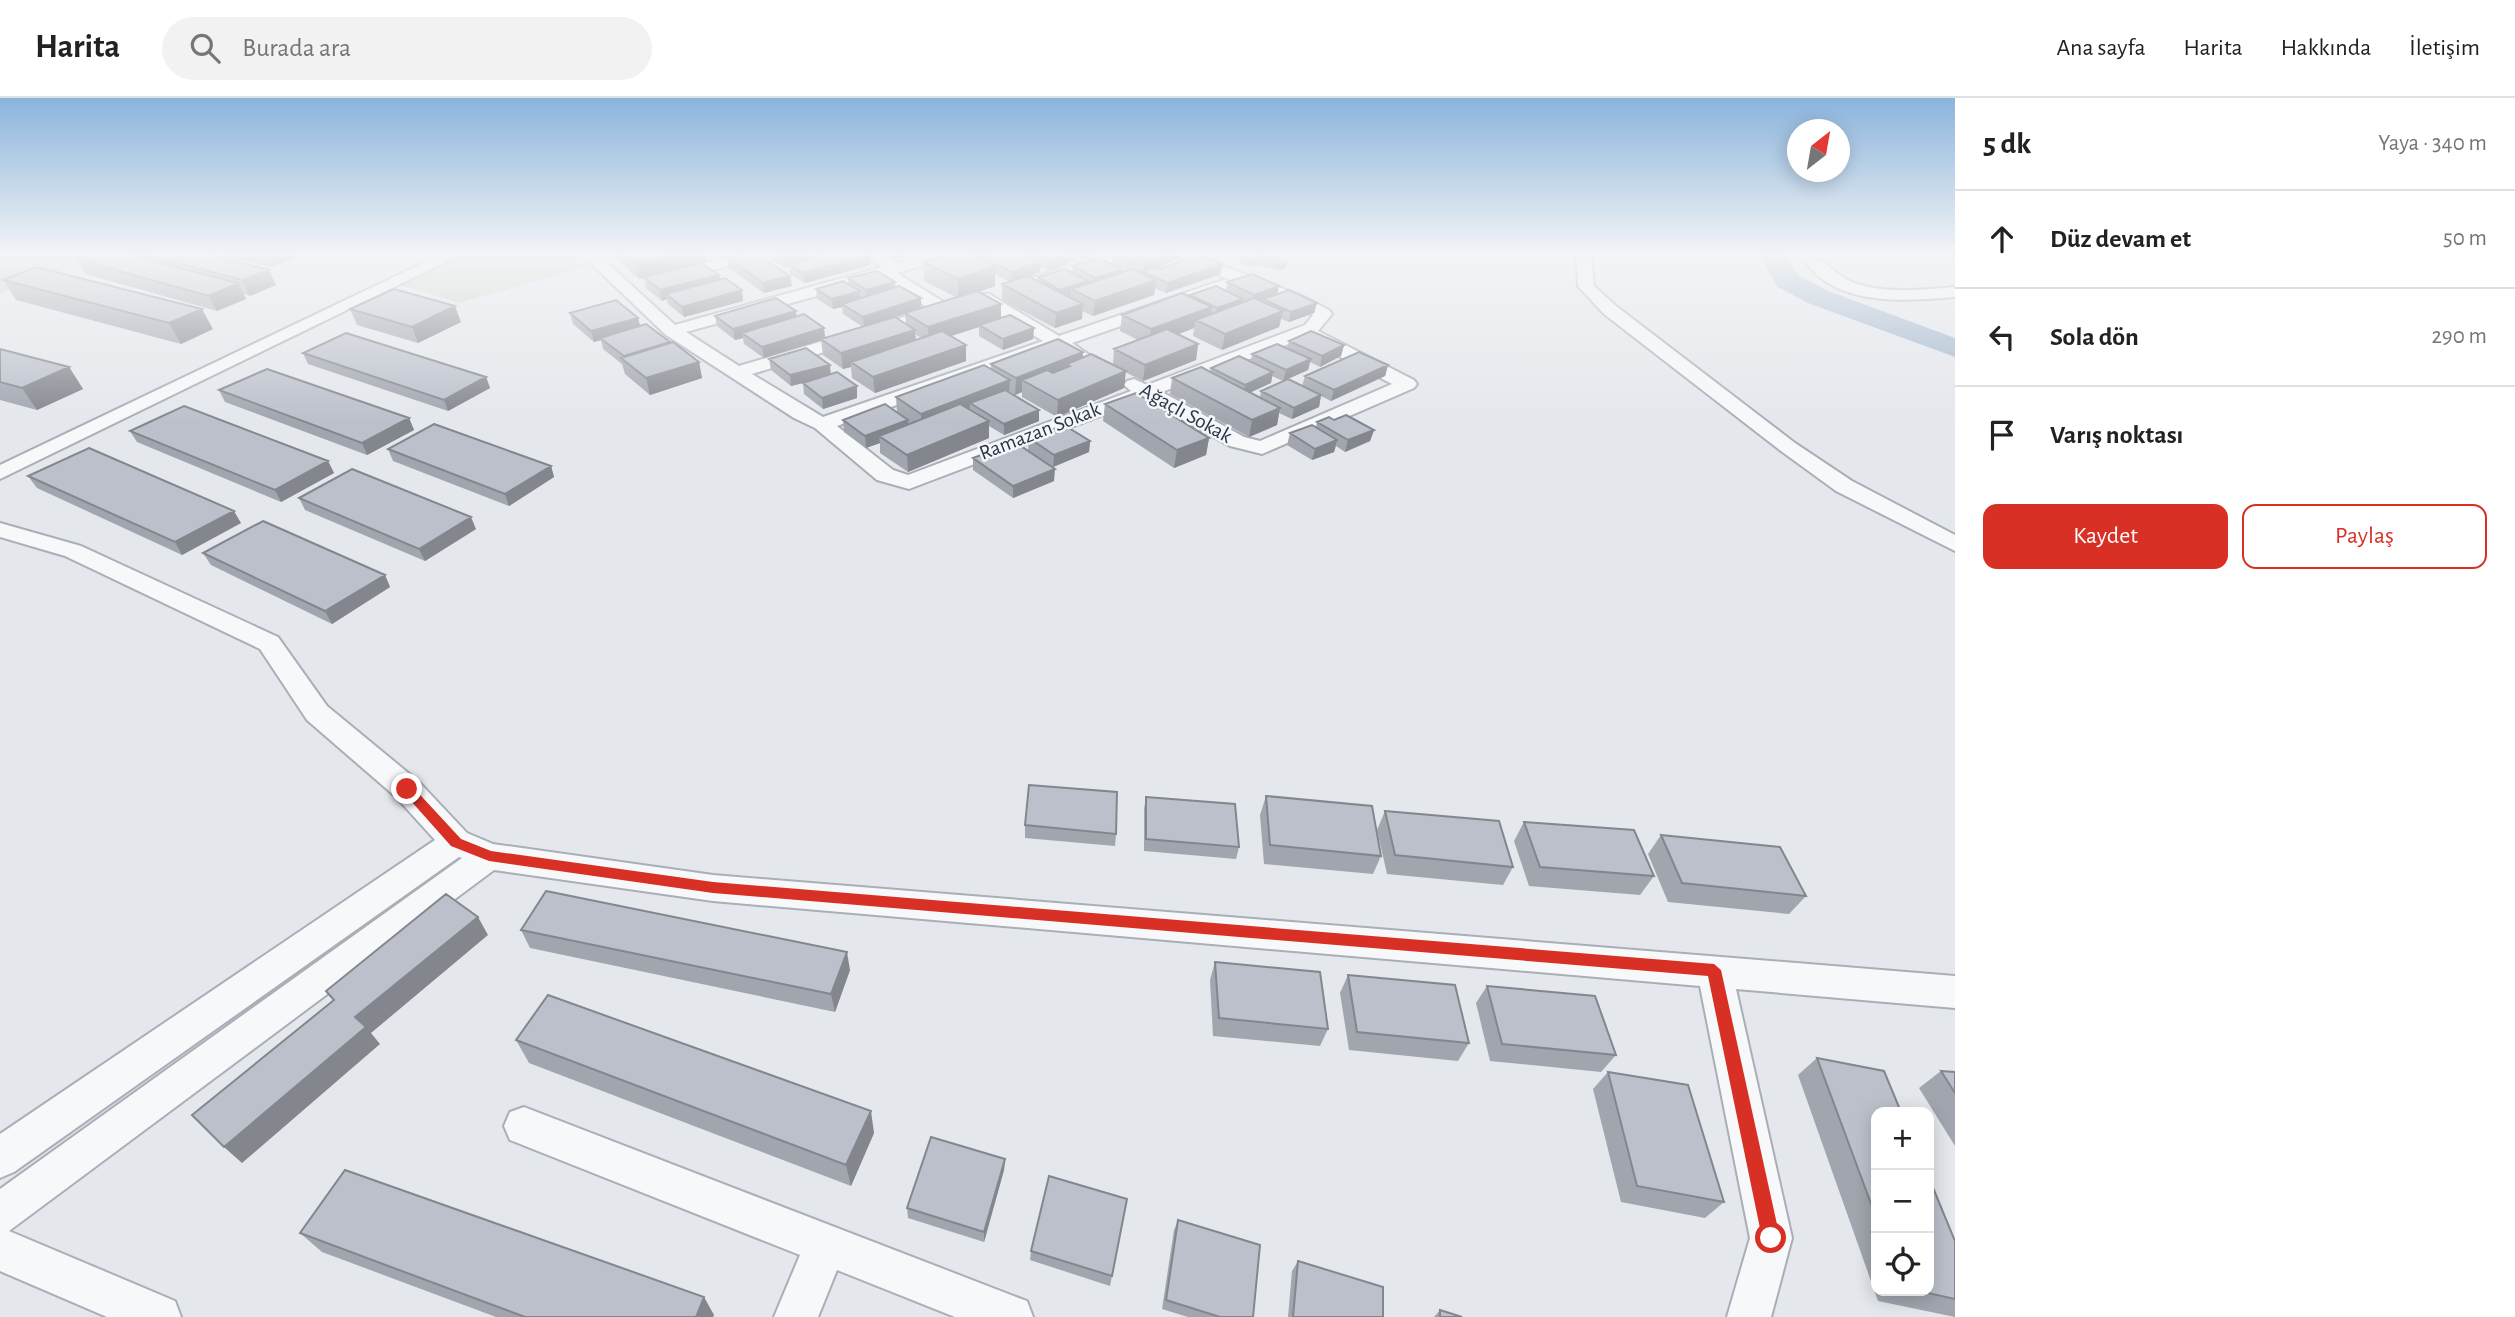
<!DOCTYPE html>
<html lang="tr">
<meta charset="utf-8">
<style>
:root{--surface:#fff;--page:#f2f2f2;--text:#222;--muted:#767676;--line:#e0e0e0;--accent:#d93025}
body{margin:0;font-family:"Alegreya Sans",sans-serif;background:var(--page);color:var(--text)}
.controls{position:absolute;right:21px;bottom:21px;display:grid;overflow:hidden;border-radius:14px;box-shadow:0 4px 18px #0003}
.controls button{width:63px;height:63px;display:grid;place-items:center;padding:0;border:0;border-bottom:2px solid var(--line);background:var(--surface);color:var(--text);font:35px sans-serif}
.compass{position:absolute;left:1787px;top:21px;width:63px;height:63px;border-radius:50%;background:var(--surface);box-shadow:0 4px 18px #0003;rotate:31deg}
.stop{position:absolute;width:21px;height:21px;margin:-16px;border:5px solid #d93025;border-radius:50%;background:#fff}
.stop.end{background:#d93025;border-color:#fff;box-shadow:0 2px 7px #0008}
.list{margin:0;padding:0;list-style:none}
h2{display:flex;justify-content:space-between;align-items:center;height:91px;margin:0;padding:0 28px;font-size:30px}
h2 small{font-size:23px;font-weight:400;color:var(--muted)}
.list li{display:grid;grid-template-columns:46px 1fr auto;gap:21px;align-items:center;box-sizing:border-box;height:98px;padding:0 28px;border-top:2px solid var(--line)}
.list b{display:block;font-size:26px;white-space:nowrap}
.list em{font-size:23px;font-style:normal;color:var(--muted)}
.actions{display:flex;gap:14px;padding:21px 28px}
.actions a{flex:1;padding:16px 0;border:2px solid var(--accent);border-radius:14px;text-align:center;font-size:24px;color:var(--accent)}
.actions .main{background:var(--accent);color:#fff}
.icon{flex:none;width:38px;height:38px;fill:none;stroke:currentColor;stroke-width:2;stroke-linecap:round;stroke-linejoin:round}
.map{position:relative;flex:none;width:1955px;height:1219px;overflow:hidden}
header{display:flex;align-items:center;gap:42px;box-sizing:border-box;height:98px;padding:0 35px;background:var(--surface);border-bottom:2px solid var(--line)}
header strong{font-size:33px}
nav{display:flex;gap:38px;margin-inline-start:auto;font-size:24px}
.search{width:490px;height:63px;background:var(--page);display:flex;align-items:center;gap:18px;box-sizing:border-box;padding:0 24px;border-radius:38px;color:var(--muted);font-size:26px}
main{display:flex}
aside{flex:1;background:var(--surface)}
.map>svg:first-child{display:block}
.green{fill:#c9d6c5}
.lines{fill:none;stroke-linecap:round;stroke-linejoin:round}
.river{fill:#9fb4cc;fill-rule:evenodd}
.minor-casing{stroke:#a9aeb7;stroke-width:4}
.minor{fill:#f7f8fa;fill-rule:evenodd}
.wall{fill:#a1a5ae;fill-rule:evenodd}
.shaded-wall{fill:#83868d}
.building{fill:#bbc0ca;stroke:#83868d;stroke-width:2}
.route{fill:#d93025}
.labels{text-anchor:middle;dominant-baseline:central;stroke-width:5;stroke-linejoin:round;paint-order:stroke}
.far-street-label{font-size:21px;fill:#2b3445;stroke:#f4f6f9}
</style>
<header>
<strong>Harita</strong>
<div class="search"><svg class="icon" aria-label="search" viewBox="0 0 24 24"><circle cx="10" cy="10" r="6"/><path d="M15 15l6 6"/></svg>Burada ara</div>
<nav><a>Ana sayfa</a><a>Harita</a><a>Hakkında</a><a>İletişim</a></nav>
</header>
<main>
<div class="map">
<svg width="1955" height="1219" viewBox="0 0 1955 1219">
<rect width="100%" height="100%" fill="#e4e7ec"/>
<path class="green" d="M0,154H116L0,196Z
M464,154H571L586,169L459,205L397,186Z"/>
<g class="lines">
<path class="river" d="M1757,154H1783L1798,177L1828,193L1955,240V259L1808,205L1778,189Z"/>
<g class="minor-casing">
<path id="minor" d="M446,154H466L0,381V367Z
M579,154H595L675,227L882,169L861,154H878L897,165L939,154H962L960,157L897,175L950,208L953,212L950,216L752,276L823,319L1043,243L977,204L975,200L977,196H989L1059,238L1220,183L1226,181L1234,186L1232,189L1072,245L1095,261L1093,265H1079L1056,251L837,328L893,372L908,377L1131,293L1124,287L1127,283L1134,281L1147,287L1305,227L1313,217L1290,206L1169,157L1167,154H1187L1302,198L1329,212L1332,216L1318,233L1414,282L1417,286L1414,290L1262,356L1230,348L1145,301L909,391L877,382L815,330L794,320L666,237ZM882,180L930,211L739,268L686,234ZM1304,240L1392,286L1260,343L1244,339L1162,294Z
M749,154H774L771,157L671,183L663,178L665,175Z
M1116,154H1139L1136,157L1039,187H1027L1025,184L1027,181Z
M1576,154H1591L1594,188L1616,208L1795,345L1852,383L1955,437V453L1836,393L1781,353L1604,216L1578,188Z
M1815,161C1828,165 1838,178 1852,184C1884,196 1922,192 1955,189V199C1907,203 1840,209 1807,166L1809,163Z
M0,425L81,448L278,539L327,608L418,683L467,735L493,746L713,777L1955,878V910L1736,891L1792,1140L1771,1219H1727L1750,1140L1700,888L713,803L494,772L9,1133L175,1203L181,1219H107L0,1173V1091L462,760L459,759L14,1074L0,1080V1036L435,742L396,699L307,622L260,551L65,458L0,439Z
M524,1009L1011,1197L1027,1203L1033,1219H955L837,1172L818,1219H774L800,1157L510,1042L504,1028L510,1014Z"/>
</g>
<use href="#minor" class="minor"/>
</g>
<path class="wall" d="M98,154H200L269,172L276,187L250,198L244,196L246,201L217,213L85,176L76,161Z
M206,154H312L305,157L295,155L297,159L271,169Z
M610,154H705L707,164L702,165L719,177L720,181L743,203L684,219L668,206L667,201L662,203L646,190L644,180L639,181L626,170L625,166H623L610,155Z
M768,154H807V161L816,158L808,154H865L871,157V167L805,185L790,176L789,168L784,170L769,159Z
M883,154H922L895,161Z
M955,154H1106L1083,161L1076,158L1075,162L1050,173L1041,169L1040,174L1029,178L1038,183V179L1072,175L1073,168L1122,172V175L1129,172L1112,166L1113,156L1181,159L1157,170L1161,171L1221,176L1166,195L1155,190L1154,197L1093,218L1082,213V221L1055,230L1002,202V186L1010,184L995,176V188L979,194L1001,206V220L1034,230L1033,241L1003,252L979,238V229L951,238L966,247V263L875,295L852,280L851,269L843,271L823,257L821,242L764,260L744,246L743,240L735,242L717,228L715,218L796,213V219L824,230L825,240L863,229L843,216L842,209L833,211L817,201L816,191L849,186L848,180L895,184V189L921,200V210L956,199L924,183L923,164ZM905,216L906,226L895,219ZM915,236L921,240L916,242Z
M727,160L792,188L764,195L729,170Z
M1240,161L1287,164L1286,169L1281,173L1256,167L1253,169L1239,166Z
M3,182L213,231L181,246L16,202Z
M1227,184L1317,205L1314,215L1289,224L1281,221L1279,229L1222,252L1193,238L1194,230L1179,236L1198,246L1196,262L1143,283L1125,274L1124,290L1057,319L1022,299V294L1015,297L1009,293L1039,323L1004,337L989,328V340L908,374L880,355V345L866,350L844,334L843,322L897,314L896,299L991,271V266L1083,254V259L1113,267L1114,251L1138,242L1120,233L1122,217L1190,199V197L1226,193Z
M350,211L461,224L418,245L357,227Z
M570,215L638,220L640,228L670,244L699,264L702,280L650,297L625,276L622,266L603,251L601,242L594,244L573,226Z
M1289,243L1344,247L1341,258L1320,269L1310,264L1308,272L1288,281L1302,288L1305,278L1388,267L1385,278L1331,303L1321,298L1319,309L1292,321L1279,315L1277,327L1249,339L1170,296L1172,280L1210,274L1211,270L1251,264L1252,256L1287,250ZM1272,278L1283,283L1261,293L1260,299L1250,294L1271,285Z
M0,251L69,269L83,291L37,312L0,302Z
M303,255L486,279L490,290L448,313L308,266Z
M769,261L831,276L857,300L823,311L804,296L803,285L791,288L771,272Z
M219,292L409,320L414,332L367,357L225,304Z
M1105,306L1209,340L1206,357L1174,370L1103,323Z
M1334,322L1374,332L1370,343L1345,354L1336,348L1334,354L1312,362L1287,347L1290,335L1316,329L1317,324Z
M130,333L328,363L334,375L281,404L137,344Z
M1029,340L1090,343L1089,354L1053,369L1028,352Z
M388,351L551,368L554,379L509,408L393,363Z
M973,360L1054,383L1013,400L973,372Z
M28,378L241,425L182,457L37,390Z
M299,400L476,431L425,463L305,412Z
M203,455L385,477L390,489L332,526L211,467Z
M1266,698L1381,758L1373,776L1264,766L1260,717Z
M1146,699L1239,749L1236,761L1144,753V711Z
M1385,713L1513,769L1503,787L1387,776L1377,732Z
M1524,724L1654,778L1640,797L1529,788L1514,743Z
M1025,727L1116,736L1115,748L1025,740Z
M1661,737L1806,798L1789,816L1668,804L1648,756Z
M521,832L850,872L835,914L530,850Z
M1215,864L1328,931L1320,948L1213,938L1210,882Z
M1348,877L1469,945L1458,963L1349,952L1340,895Z
M1487,888L1616,957L1601,974L1490,963L1476,905Z
M516,942L874,1035L851,1088L529,965Z
M1817,960L1876,1014V1193H1929L1955,1143V1219L1878,1203L1798,977Z
M1941,973L1955,974V1048L1919,990Z
M1608,974L1724,1104L1705,1120L1621,1104L1593,991Z
M1005,1061L1004,1072L984,1144L908,1120L907,1110Z
M1178,1122L1253,1219H1188L1162,1211L1174,1132Z
M300,1135L714,1217L713,1219H496L322,1154Z
M1031,1153L1112,1178L1110,1188L1030,1162Z
M1298,1163L1383,1219H1288L1292,1173Z
M1440,1212L1462,1219H1434Z"/>
<path class="shaded-wall" d="M265,154H295L297,159L271,169Z
M620,154H647L623,155L625,166H623Z
M685,154H705L707,164L639,181L636,166Z
M807,154L808,164L789,166V168L784,170L782,159Z
M819,154H846L820,161Z
M895,154H922L895,161Z
M984,154H1019V155L984,161Z
M1073,154H1076L1075,162L1050,173L1051,163Z
M1084,154H1106L1083,161Z
M1173,154H1182L1181,159L1147,175L1143,173V167Z
M871,157V167L805,185L803,175Z
M1041,164L1040,174L1012,184V174Z
M1287,164L1286,169L1281,173L1282,168Z
M1222,166L1221,176L1166,195L1168,185Z
M995,168V188L958,201V181Z
M269,172L276,187L250,198L242,182Z
M1122,172L1121,182L1095,190V180Z
M719,177L721,187L666,196L667,201L662,203L660,192Z
M790,178L792,188L764,195L763,185Z
M1156,182L1154,197L1093,218L1095,203Z
M1088,183L1087,194L1071,191V199L1060,202V192Z
M895,184L896,195L867,202L866,192Z
M238,185L246,201L217,213L209,198Z
M1279,188L1277,199L1263,201V204L1252,207L1254,197Z
M742,192L743,203L684,219L682,209Z
M860,193V203L842,206V209L833,211L832,201Z
M921,200V211L905,215V216L864,229L863,219Z
M1243,201L1241,211L1215,220L1217,210Z
M1317,205L1314,215L1289,224L1291,214Z
M1001,206V222L979,227V229L929,245L928,229Z
M1083,206L1082,221L1055,230L1056,215Z
M455,208L461,224L418,245L412,229Z
M1212,209L1210,225L1196,222L1194,230L1150,247L1151,231Z
M202,211L213,231L181,246L169,225Z
M796,213L797,224L742,235L743,240L735,242L733,231Z
M1283,213L1279,229L1222,252L1225,236Z
M638,220L641,231L600,240L601,242L594,244L591,233Z
M824,230L825,241L764,260L762,249Z
M1034,230L1033,241L1003,252V241Z
M915,232L916,248L851,264V269L843,271L841,255Z
M1198,246L1196,262L1143,283L1145,267Z
M966,247V263L875,295L873,279Z
M1344,247L1341,258L1320,269L1322,258Z
M1083,254L1082,271L1067,266L1066,277L1022,282V294L1015,297L1016,280Z
M1311,261L1308,272L1283,283L1286,272Z
M699,264L702,280L650,297L646,280Z
M830,267L831,278L791,288L790,277Z
M1388,267L1385,278L1331,303L1334,292Z
M69,269L83,291L37,312L22,290Z
M1126,273L1124,290L1057,319L1058,302Z
M1273,274L1271,285L1243,298L1245,287Z
M486,279L490,290L448,313L444,302Z
M1010,282L1009,298L970,305V314L921,333V316Z
M857,288V300L823,311L822,300Z
M1321,297L1319,309L1292,321L1294,310Z
M1280,310L1277,327L1249,339L1252,322Z
M1039,312V323L1004,337V326Z
M409,320L414,332L367,357L362,345Z
M908,322L909,333L879,338L880,345L866,350L865,338Z
M989,323V340L908,374L907,357Z
M1374,332L1370,343L1345,354L1348,342Z
M1209,340L1206,357L1174,370L1177,352Z
M1337,342L1334,354L1312,362L1315,351Z
M1090,343L1089,354L1053,369L1054,357Z
M328,363L334,375L281,404L275,392Z
M551,368L554,379L509,408L505,396Z
M1055,371L1054,383L1013,400V388Z
M234,413L241,425L182,457L175,444Z
M471,419L476,431L425,463L419,451Z
M385,477L390,489L332,526L325,513Z
M478,819L488,837L371,935L380,946L242,1065L224,1049L355,919Z
M847,854L850,872L835,914L831,896Z
M871,1013L874,1035L851,1088L846,1067Z
M1005,1061L1004,1072L984,1144V1134Z
M704,1199L714,1217L713,1219H696Z"/>
<path class="building" d="M98,154H118L238,185L209,198L76,161Z
M135,154H200L269,172L242,182Z
M628,154H685L636,166L623,155Z
M754,154L790,178L763,185L727,160Z
M774,154H807L782,159Z
M834,154H865L871,157L803,175L789,166Z
M955,154H964L995,168L958,181L923,164Z
M1003,154H1017L1041,164L1012,174L983,160Z
M1027,154H1073L1051,163Z
M1118,154H1173L1143,167L1113,156Z
M1249,155L1287,164L1282,168L1257,162L1254,164L1240,161Z
M1199,156L1222,166L1168,185L1142,173L1154,169L1161,171Z
M1099,160L1122,172L1095,180L1073,168Z
M702,165L719,177L660,192L644,179Z
M36,169L202,211L169,225L3,182Z
M1065,171L1088,183L1060,192L1038,179Z
M1132,171L1156,182L1095,203L1071,191Z
M877,173L895,184L866,192L848,180Z
M1252,176L1279,188L1254,197L1227,184Z
M1028,178L1083,206L1056,215L1002,186Z
M725,180L742,192L682,209L666,196Z
M843,183L860,193L832,201L816,191Z
M899,188L921,200L863,219L842,206Z
M1216,188L1243,201L1217,210L1190,197Z
M394,191L455,208L412,229L350,211Z
M1289,192L1317,205L1291,214L1263,201Z
M977,193L1001,206L928,229L905,215Z
M1182,195L1212,209L1151,231L1122,217Z
M776,200L796,213L733,231L715,218Z
M1254,200L1283,213L1225,236L1196,222Z
M616,202L638,220L591,233L570,215Z
M804,216L824,230L762,249L742,235Z
M1010,217L1034,230L1003,241L979,227Z
M895,219L915,232L841,255L821,241Z
M646,226L670,244L624,258L600,240Z
M1167,231L1198,246L1145,267L1114,251Z
M942,233L966,247L873,279L851,264Z
M1311,233L1344,247L1322,258L1289,243Z
M346,235L486,279L444,302L303,255Z
M1058,241L1083,254L1016,280L991,266Z
M673,244L699,264L646,280L621,260Z
M1277,246L1311,261L1286,272L1252,256Z
M806,250L830,267L790,277L769,261Z
M0,251L69,269L22,290L0,284Z
M1359,254L1388,267L1334,292L1305,278Z
M1091,256L1126,273L1058,302L1022,282L1047,272L1053,275L1070,268L1067,266Z
M1239,258L1273,274L1245,287L1211,270Z
M984,267L1010,282L921,316L896,299Z
M1201,269L1280,310L1252,322L1172,280Z
M267,271L409,320L362,345L219,292Z
M837,274L857,288L822,300L803,285Z
M1288,281L1321,297L1294,310L1261,293Z
M1005,292L1039,312L1004,326L970,305Z
M1136,295L1209,340L1177,352L1105,306Z
M885,306L908,322L865,338L843,322Z
M960,306L989,323L907,357L879,338Z
M184,308L328,363L275,392L130,333Z
M1346,317L1374,332L1348,342L1317,324L1329,319L1334,322Z
M434,326L551,368L505,396L388,351Z
M1064,327L1090,343L1054,357L1029,340Z
M1312,327L1337,342L1315,351L1290,335Z
M1015,344L1055,371L1013,388L973,360Z
M89,350L234,413L175,444L28,378Z
M352,371L471,419L419,451L299,400Z
M263,423L385,477L325,513L203,455Z
M1029,687L1117,694L1116,736L1025,727Z
M1266,698L1372,708L1381,758L1270,747Z
M1146,699L1235,706L1239,749L1146,741Z
M1385,713L1499,723L1513,769L1395,757Z
M1524,724L1634,732L1654,778L1540,769Z
M1661,737L1780,749L1806,798L1682,785Z
M546,793L847,854L831,896L521,832Z
M446,796L478,819L355,919L366,929L224,1049L192,1017L334,902L326,893Z
M1215,864L1320,874L1328,931L1219,920Z
M1348,877L1455,887L1469,945L1357,934Z
M1487,888L1595,898L1616,957L1502,946Z
M548,897L871,1013L846,1067L516,942Z
M1817,960L1884,973L1901,1014H1876V1119Z
M1941,973L1955,974V995Z
M1608,974L1688,987L1724,1104L1637,1088Z
M931,1039L1005,1061L984,1134L907,1110Z
M345,1072L704,1199L696,1219H525L300,1135Z
M1049,1078L1127,1101L1112,1178L1031,1153Z
M1929,1080L1955,1143V1201L1919,1193H1929Z
M1178,1122L1260,1147L1253,1219H1220L1166,1202Z
M1298,1163L1383,1189V1219H1293Z
M1440,1212L1462,1219H1440Z"/>
<linearGradient id="sky" x2="0" y2="1"><stop stop-color="#8bb4dd"/><stop offset="0.48" stop-color="#f3f4f6"/><stop offset="1" stop-color="#f3f4f6" stop-opacity="0"/></linearGradient>
<rect width="1955" height="324" fill="url(#sky)"/>
<path class="route" d="M407,686L411,687L461,741L491,753L713,784L1714,866L1721,872L1780,1140L1777,1146L1771,1149L1765,1146L1762,1140L1708,878L713,795L489,763L451,748L403,694V687Z"/>
<g class="labels">
<g class="far-street-label">
<text transform="translate(1186 315) rotate(29)">Ağaçlı Sokak</text>
<text transform="translate(1040 333) rotate(-21)">Ramazan Sokak</text>
</g>
</g>
</svg>
<div class="controls">
<button>+</button>
<button>−</button>
<button><svg class="icon" aria-label="locate" viewBox="0 0 24 24"><circle cx="12" cy="12" r="6"/><path d="M12 2v4M12 18v4M2 12h4M18 12h4"/></svg></button>
</div>
<svg class="compass" viewBox="-18 -18 36 36"><path d="M0-13l5 13h-10z" fill="#e53935"/><path d="M0 13l5-13h-10z" fill="#767676"/></svg>
<div class="stop" style="left:1771px;top:1140px"></div>
<div class="stop end" style="left:407px;top:691px"></div>
</div>
<aside>
<h2>5 dk<small>Yaya · 340 m</small></h2>
<ul class="list">
<li><svg class="icon" aria-label="ahead" viewBox="0 0 24 24"><path d="M12 20V5M6 11l6-6 6 6"/></svg><div><b>Düz devam et</b></div><em>50 m</em></li>
<li><svg class="icon" aria-label="left" viewBox="0 0 24 24"><path d="M17 20v-9H6M10 6l-5 5 5 5"/></svg><div><b>Sola dön</b></div><em>290 m</em></li>
<li><svg class="icon" aria-label="arrive" viewBox="0 0 24 24"><path d="M6 21V4h12l-3 4 3 4H6"/></svg><div><b>Varış noktası</b></div></li>
</ul>
<div class="actions"><a class="main">Kaydet</a><a>Paylaş</a></div>
</aside>
</main>
